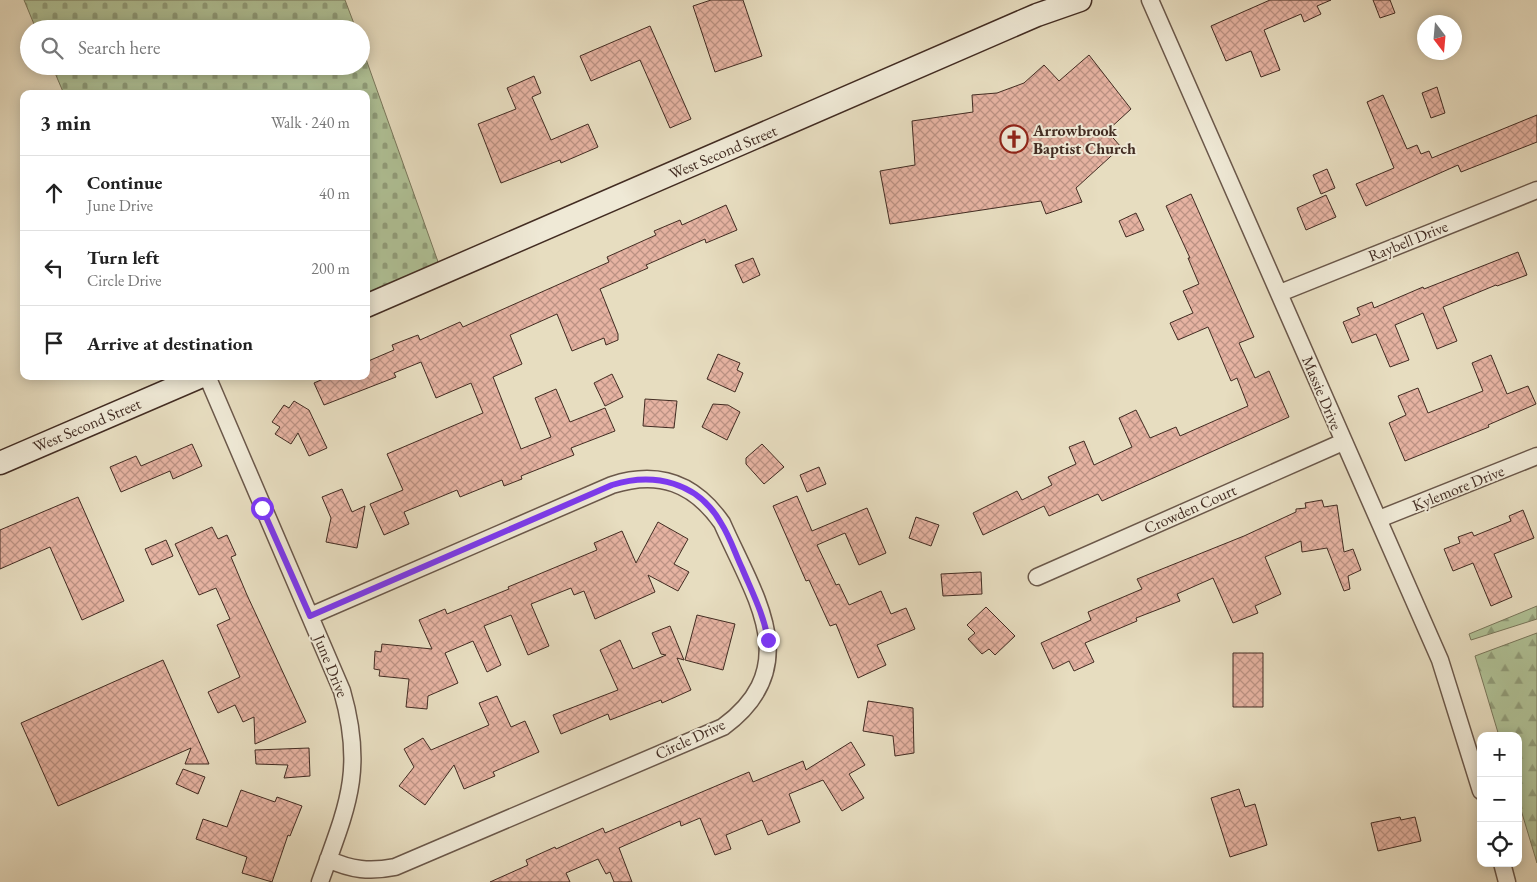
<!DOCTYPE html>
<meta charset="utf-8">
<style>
:root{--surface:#fff;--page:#f6f6f6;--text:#222;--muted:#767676;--line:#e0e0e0}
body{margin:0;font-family:"EB Garamond",serif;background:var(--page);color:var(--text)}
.controls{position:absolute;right:15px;bottom:15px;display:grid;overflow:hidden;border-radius:10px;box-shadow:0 2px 12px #0003}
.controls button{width:45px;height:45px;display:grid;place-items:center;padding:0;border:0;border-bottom:1px solid var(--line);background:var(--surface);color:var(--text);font:25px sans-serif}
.compass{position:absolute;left:1417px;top:15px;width:45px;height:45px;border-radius:50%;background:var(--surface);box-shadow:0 2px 12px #0003;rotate:164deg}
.stop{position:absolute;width:15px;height:15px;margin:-11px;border:4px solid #7c3aed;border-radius:50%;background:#fff}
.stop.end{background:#7c3aed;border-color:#fff;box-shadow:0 1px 5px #0008}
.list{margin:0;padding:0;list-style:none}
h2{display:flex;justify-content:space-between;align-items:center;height:65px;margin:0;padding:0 20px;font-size:21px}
h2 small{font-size:16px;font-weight:400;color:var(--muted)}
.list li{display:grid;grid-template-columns:32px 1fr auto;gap:15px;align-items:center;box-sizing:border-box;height:75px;padding:0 20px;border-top:1px solid var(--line)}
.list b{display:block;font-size:19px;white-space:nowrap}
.list p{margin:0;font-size:16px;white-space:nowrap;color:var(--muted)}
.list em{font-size:16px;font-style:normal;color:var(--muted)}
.icon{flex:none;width:28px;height:28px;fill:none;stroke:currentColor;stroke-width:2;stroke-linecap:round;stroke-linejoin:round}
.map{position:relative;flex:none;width:1537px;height:882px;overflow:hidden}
.search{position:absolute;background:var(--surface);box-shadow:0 2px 12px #0003;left:20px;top:20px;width:350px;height:55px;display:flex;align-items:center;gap:12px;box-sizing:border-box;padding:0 18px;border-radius:28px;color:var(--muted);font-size:19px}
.panel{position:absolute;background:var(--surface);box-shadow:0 2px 12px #0003;left:20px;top:90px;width:350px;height:290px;border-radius:10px}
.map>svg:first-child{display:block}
.forest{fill:url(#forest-firs);stroke:#79775c}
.cemetery{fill:url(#cemetery-stones);stroke:#79775c}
.building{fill:url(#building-cross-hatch);stroke:#422c22}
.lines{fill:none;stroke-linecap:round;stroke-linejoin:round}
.minor-casing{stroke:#6b584a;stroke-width:19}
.secondary-casing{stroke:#422c22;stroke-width:25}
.minor{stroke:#efe9d6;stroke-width:16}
.secondary{stroke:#efe9d6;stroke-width:22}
.route{stroke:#7c3aed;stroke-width:6}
.labels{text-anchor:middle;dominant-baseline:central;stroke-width:4;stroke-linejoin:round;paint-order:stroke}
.poi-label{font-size:16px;font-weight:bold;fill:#422c22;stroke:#efe9d6;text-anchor:start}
.street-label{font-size:16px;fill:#422c22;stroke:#efe9d6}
</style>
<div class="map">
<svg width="1537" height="882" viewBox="0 0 1537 882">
<defs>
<pattern id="forest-firs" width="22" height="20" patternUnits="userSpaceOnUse" patternTransform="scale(1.25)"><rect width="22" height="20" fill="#b0c297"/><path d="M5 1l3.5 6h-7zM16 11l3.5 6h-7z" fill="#919e7b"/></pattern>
<pattern id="cemetery-stones" width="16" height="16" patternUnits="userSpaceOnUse" patternTransform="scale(1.25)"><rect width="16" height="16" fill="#b0c297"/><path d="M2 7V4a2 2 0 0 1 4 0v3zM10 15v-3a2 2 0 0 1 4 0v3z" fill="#919e7b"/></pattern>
<pattern id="building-cross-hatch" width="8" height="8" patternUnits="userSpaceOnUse" patternTransform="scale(1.25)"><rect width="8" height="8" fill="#e6b3a2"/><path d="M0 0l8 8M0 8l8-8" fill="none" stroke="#bc9284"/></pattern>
</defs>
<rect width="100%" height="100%" fill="#e7ddc0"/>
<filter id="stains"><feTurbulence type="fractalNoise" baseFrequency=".004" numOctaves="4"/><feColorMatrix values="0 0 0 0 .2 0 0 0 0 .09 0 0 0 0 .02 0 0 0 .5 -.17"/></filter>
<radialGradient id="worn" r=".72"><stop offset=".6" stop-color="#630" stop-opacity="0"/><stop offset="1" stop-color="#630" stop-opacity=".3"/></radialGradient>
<path class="forest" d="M1537,606V619L1471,640L1469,634Z
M1537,633V863L1518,800V736H1499L1475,656Z"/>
<path class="cemetery" d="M24,0H345L356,29H36Z
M361,45L442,273L366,306V94H64L52,66H361Z"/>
<path class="building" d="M711,0H743L762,56L715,72L693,6Z
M1270,0H1331L1317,6L1321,14L1304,22L1301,14L1264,30L1280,70L1261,77L1251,51L1226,61L1211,26Z
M1373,0H1390L1395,13L1380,18Z
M650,26L691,119L670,128L640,60L591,81L580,56Z
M1089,55L1131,109L1107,131L1121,147L1076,188L1082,202L1046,214L1041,201L890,224L880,171L915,165L912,121L973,112L972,95L997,93L1024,83L1044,65L1059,81Z
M534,76L541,93L532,97L551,140L588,124L598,147L561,163L560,160L501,183L478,124L516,109L507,88Z
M1437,87L1445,113L1431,118L1422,93Z
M1383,95L1407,149L1417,145L1421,154L1429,151L1432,158L1537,115V142L1461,172L1458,165L1366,206L1356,184L1394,168L1367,102Z
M1327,169L1335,188L1321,194L1313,175Z
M1191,194L1254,337L1239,343L1255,378L1269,371L1289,417L1102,501L1098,494L1049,516L1044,506L983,535L973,513L1017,491L1022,500L1052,485L1048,477L1076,464L1069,447L1084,441L1094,465L1132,447L1119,418L1136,410L1150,438L1176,427L1180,436L1248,406L1237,378L1231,381L1208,327L1178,340L1170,323L1193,313L1183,291L1199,284L1188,258H1190L1166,206Z
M1326,195L1336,217L1306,230L1297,208Z
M726,205L737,230L706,243L705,239L646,265L648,268L600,289L618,334V340L606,345L604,338L572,351L557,314L510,335L522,364L493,377L521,449L551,437L535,398L556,389L570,422L605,408L615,431L571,448L574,455L521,476L522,479L504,486L502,480L460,497L457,490L404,512L409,524L384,535L370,504L403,490L387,454L483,413L471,383L436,398L421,362L394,373L396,377L324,405L314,383L330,376H366V362L394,350L392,345L418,335L420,340L460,322L463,327L609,262L607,257L656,235L654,231L680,220L682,225Z
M1136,213L1144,230L1126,237L1119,221Z
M1518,252L1527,275L1497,286L1496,285L1443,307L1457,341L1437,349L1423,313L1395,325L1409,360L1390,367L1376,334L1352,343L1343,322L1360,315L1357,308L1372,302L1374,308L1423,287L1424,289Z
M753,258L760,275L743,283L735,265Z
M718,354L740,363L737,370L743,373L735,392L707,379Z
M1491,355L1507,394L1528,386L1536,404L1488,425L1489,427L1405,461L1389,423L1406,415L1398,396L1418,388L1428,413L1483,391L1472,363Z
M612,374L623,397L605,406L594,383Z
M645,399L677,401L674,428L643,426Z
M294,401L309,410L327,448L309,456L298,433L291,444L275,434L280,427L272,422L284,405L289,408Z
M713,404L728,405L740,412L727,440L702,427Z
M192,444L202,466L173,479L170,471L121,492L110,467L136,456L141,466Z
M762,444L784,467L764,484L746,464V458Z
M819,467L826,484L807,492L800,475Z
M342,489L352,512L365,506L357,548L326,542L331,518L322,497Z
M797,496L812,531L867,508L886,553L859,565L845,533L817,545L836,585L839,584L849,605L881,591L891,614L906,608L915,629L877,645L886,665L858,678L836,624L830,626L809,580L806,581L773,506Z
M78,497L124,601L82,620L50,547L0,569V530Z
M1322,500L1324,507L1337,505L1344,552L1353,549L1361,570L1348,576L1350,589L1344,591L1327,548L1302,552L1301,541L1265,557L1281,594L1255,606L1258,613L1233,623L1213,578L1177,594L1180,601L1136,618L1137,621L1085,643L1094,662L1074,671L1069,661L1053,669L1041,643L1091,620L1088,612L1142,589L1137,579L1244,536L1296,512V509L1306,508L1305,503Z
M1523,510L1534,538L1494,554L1512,597L1491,606L1473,563L1453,571L1444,549L1460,543L1458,537L1472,532L1474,536L1511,521L1509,516Z
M916,517L939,525L931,546L909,538Z
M658,522L688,539L674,564L689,572L678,591L648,575L655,592L595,619L584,591L574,595L571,588L531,604L549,646L528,655L511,615L484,626L501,665L487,672L473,641L445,653L458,683L428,696L427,709L406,707L409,679L379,676L380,670L374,669L375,651L381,652L382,644L432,649L419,620L445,609L447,614L509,589L508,587L597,550L594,543L622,531L636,563Z
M212,527L218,539L227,535L236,555L231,557L247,595L306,722L255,744L254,717L243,722L235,705L218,713L208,692L240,677L217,625L230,619L216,588L199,595L175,544Z
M166,540L173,556L152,565L145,549Z
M981,572L982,594L943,596L941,574Z
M986,607L1015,636L995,655L989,649L982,654L968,639L975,633L967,625Z
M697,615L735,624L723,670L685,660Z
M670,626L684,660L677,658L691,690L662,703L661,700L610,720L608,714L561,734L553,715L618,690L600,650L620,640L633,669L666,655L661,654L652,633Z
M1233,653H1263V707H1233Z
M163,660L209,764H185L191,748L58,806L21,723Z
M497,696L511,727L525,721L539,752L493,772L495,776L464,789L454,765L425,805L399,786L414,767L404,749L423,738L431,750L489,725L479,703Z
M868,701L913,708L914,753L895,756L893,736L863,731Z
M851,742L865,765L849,774L864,798L842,811L823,780L789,794L800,822L768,835L762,820L726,835L731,849L715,855L700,818L681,826L680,821L619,848L632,882H614L610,872L606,874L598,859L566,873L570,882H490L528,865L526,860L555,847L556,849L603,828L605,833L749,772L753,782L803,761L806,770Z
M309,748L310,776L284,778L288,765L256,764L255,750Z
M183,769L205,777L198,794L176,784Z
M1239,789L1245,807L1255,804L1267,845L1230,857L1211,798Z
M241,790L275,802L277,797L302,806L290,836L288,835L272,882L242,873L247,857L196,839L203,819L227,827Z
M1400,817L1401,820L1415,817L1421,841L1378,851L1371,823Z"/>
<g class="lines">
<g class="minor-casing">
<path id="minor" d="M1150,0L1440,660L1481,791
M1280,293L1537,190
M207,376L342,691C365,771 347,807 320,882
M1379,519L1537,456
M1037,577L1343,442
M310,616L612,485C659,470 694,483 722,523C754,596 806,666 723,727L395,867C370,872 351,870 328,859
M1502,863L1507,882"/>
</g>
<g class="secondary-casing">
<path id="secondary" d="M366,306L1037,15L1080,0
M0,463L202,376"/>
</g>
<use href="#minor" class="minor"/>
<use href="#secondary" class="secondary"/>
</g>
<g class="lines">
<path class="route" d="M262,508L310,616L612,485C654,472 698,482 721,523C730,537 735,553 742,568C752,592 764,615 768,640"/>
</g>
<defs>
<g id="church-ring" transform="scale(1.4375)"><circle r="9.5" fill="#efe9d6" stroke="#8f2418" stroke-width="1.5"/><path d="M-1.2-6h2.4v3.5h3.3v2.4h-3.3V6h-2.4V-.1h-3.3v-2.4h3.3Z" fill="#8f2418"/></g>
</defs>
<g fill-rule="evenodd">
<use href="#church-ring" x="1014" y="139"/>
</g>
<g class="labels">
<g class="poi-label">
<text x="1033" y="130">Arrowbrook<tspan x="1033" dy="18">Baptist Church</tspan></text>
</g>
<g class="street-label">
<text transform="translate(723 152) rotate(-23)">West Second Street</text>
<text transform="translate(1408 241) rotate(-22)">Raybell Drive</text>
<text transform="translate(1322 393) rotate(67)">Massie Drive</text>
<text transform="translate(87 425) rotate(-23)">West Second Street</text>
<text transform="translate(1458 488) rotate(-22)">Kylemore Drive</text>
<text transform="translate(1190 509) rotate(-24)">Crowden Court</text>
<text transform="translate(331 666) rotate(68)">June Drive</text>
<text transform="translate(690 739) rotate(-25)">Circle Drive</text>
</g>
</g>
<rect width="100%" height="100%" filter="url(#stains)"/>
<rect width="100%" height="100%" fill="url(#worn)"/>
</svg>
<div class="controls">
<button>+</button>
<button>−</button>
<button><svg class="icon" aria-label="locate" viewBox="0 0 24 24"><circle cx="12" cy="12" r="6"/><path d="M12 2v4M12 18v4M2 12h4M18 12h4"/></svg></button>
</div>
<svg class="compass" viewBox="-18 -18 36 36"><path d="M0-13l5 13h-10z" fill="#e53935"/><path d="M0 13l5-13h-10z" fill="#767676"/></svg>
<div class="stop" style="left:262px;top:508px"></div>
<div class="stop end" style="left:768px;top:640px"></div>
<div class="search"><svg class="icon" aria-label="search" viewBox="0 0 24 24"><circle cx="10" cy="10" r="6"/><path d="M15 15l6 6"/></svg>Search here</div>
<section class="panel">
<h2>3 min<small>Walk · 240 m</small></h2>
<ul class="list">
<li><svg class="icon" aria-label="ahead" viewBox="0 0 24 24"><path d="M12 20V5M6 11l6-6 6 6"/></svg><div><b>Continue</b><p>June Drive</p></div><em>40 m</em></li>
<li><svg class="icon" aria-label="left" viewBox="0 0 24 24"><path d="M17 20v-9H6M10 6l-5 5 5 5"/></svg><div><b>Turn left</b><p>Circle Drive</p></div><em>200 m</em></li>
<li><svg class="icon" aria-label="arrive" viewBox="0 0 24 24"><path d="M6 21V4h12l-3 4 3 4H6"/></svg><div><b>Arrive at destination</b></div></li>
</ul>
</section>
</div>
